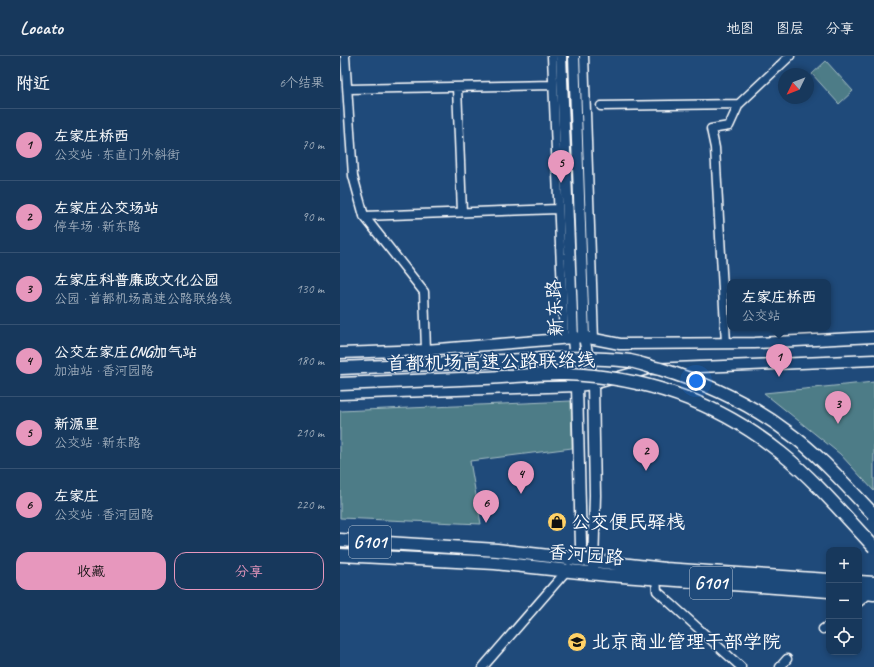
<!DOCTYPE html>
<html lang="zh">
<meta charset="utf-8">
<style>
:root{--surface:#17385c;--page:#244365;--text:#f1f3f6;--muted:#9eacbb;--line:#365272;--accent:#e797bd}
body{margin:0;font-family:Caveat,"LXGW WenKai TC",sans-serif;background:var(--page);color:var(--text)}
.controls{position:absolute;right:12px;bottom:12px;display:grid;overflow:hidden;border-radius:8px;box-shadow:0 2px 6px #0003}
.controls button{width:36px;height:36px;display:grid;place-items:center;padding:0;border:0;border-bottom:1px solid var(--line);background:var(--surface);color:var(--text);font:20px sans-serif}
.compass{position:absolute;left:438px;top:12px;width:36px;height:36px;border-radius:50%;background:var(--surface);box-shadow:0 2px 6px #0003;rotate:227deg}
.you{position:absolute;left:356px;top:325px;width:14px;height:14px;margin:-10px;border:3px solid #fff;border-radius:50%;background:#1a73e8;box-shadow:0 0 0 6px #1a73e833}
.badge{display:grid;place-items:center;width:26px;height:26px;border-radius:50%;background:var(--accent);color:#111;font-size:13px;font-weight:700}
.pin{position:absolute;translate:-50% -33px;filter:drop-shadow(0 1px 2px #0008)}
.pin::after{content:'';position:absolute;top:21px;width:14px;height:12px;background:inherit;clip-path:polygon(0 0,100% 0,50% 100%)}
.popup{position:absolute;left:387px;top:223px;width:104px;height:52px;box-sizing:border-box;display:grid;place-content:center;border-radius:8px;background:var(--surface);filter:drop-shadow(0 1px 3px #0005);font-size:13px;white-space:nowrap;color:var(--muted)}
.popup b{font-size:15px;color:var(--text)}
.popup::after{content:'';position:absolute;left:50%;top:100%;margin-left:-8px;border:8px solid transparent;border-top-color:var(--surface)}
.list{margin:0;padding:0;list-style:none}
h2{display:flex;justify-content:space-between;align-items:center;height:52px;margin:0;padding:0 16px;font-size:17px}
h2 small{font-size:13px;font-weight:400;color:var(--muted)}
.list li{display:grid;grid-template-columns:26px 1fr auto;gap:12px;align-items:center;box-sizing:border-box;height:72px;padding:0 16px;border-top:1px solid var(--line)}
.list b{display:block;font-size:15px;white-space:nowrap}
.list p{margin:0;font-size:13px;white-space:nowrap;color:var(--muted)}
.list em{font-size:13px;font-style:normal;color:var(--muted)}
.actions{display:flex;gap:8px;padding:12px 16px}
.actions a{flex:1;padding:9px 0;border:1px solid var(--accent);border-radius:12px;text-align:center;font-size:14px;color:var(--accent)}
.actions .main{background:var(--accent);color:#111}
.icon{flex:none;width:22px;height:22px;fill:none;stroke:currentColor;stroke-width:2;stroke-linecap:round;stroke-linejoin:round}
.map{position:relative;flex:none;width:534px;height:611px;overflow:hidden}
header{display:flex;align-items:center;gap:24px;box-sizing:border-box;height:56px;padding:0 20px;background:var(--surface);border-bottom:1px solid var(--line)}
header strong{font-size:19px}
nav{display:flex;gap:22px;margin-inline-start:auto;font-size:14px}
main{display:flex}
aside{flex:1;background:var(--surface)}
.map>svg:first-child{display:block}
.green{fill:#4d7c87;stroke:#a6bec3}
.lines{fill:none;stroke-linecap:round;stroke-linejoin:round}
.minor-casing{stroke:#fff;stroke-width:11}
.major-casing{stroke:#fff;stroke-width:13}
.highway-casing{stroke:#fff;stroke-width:15}
.minor{stroke:#1f4a7a;stroke-width:8}
.major{stroke:#1f4a7a;stroke-width:10}
.highway{stroke:#1f4a7a;stroke-width:12}
.highway-bridge-casing{stroke:#fff;stroke-width:15;stroke-linecap:butt}
.highway-bridge{stroke:#1f4a7a;stroke-width:12}
.labels{text-anchor:middle;dominant-baseline:central;stroke-width:3.5;stroke-linejoin:round;paint-order:stroke}
.shield{fill:#1f4a7a;stroke:#bcc9d7;stroke-width:1}
.shield-label{font-size:18px;font-weight:bold;fill:#fff}
.street-label{font-size:19px;fill:#fff;stroke:#1f4a7a}
.poi-label{font-size:19px;fill:#fff;stroke:#1f4a7a;text-anchor:start}
</style>
<header>
<strong>Locato</strong>
<nav><a>地图</a><a>图层</a><a>分享</a></nav>
</header>
<main>
<aside>
<h2>附近<small>6个结果</small></h2>
<ul class="list">
<li><span class="badge">1</span><div><b>左家庄桥西</b><p>公交站 · 东直门外斜街</p></div><em>70 m</em></li>
<li><span class="badge">2</span><div><b>左家庄公交场站</b><p>停车场 · 新东路</p></div><em>90 m</em></li>
<li><span class="badge">3</span><div><b>左家庄科普廉政文化公园</b><p>公园 · 首都机场高速公路联络线</p></div><em>130 m</em></li>
<li><span class="badge">4</span><div><b>公交左家庄CNG加气站</b><p>加油站 · 香河园路</p></div><em>180 m</em></li>
<li><span class="badge">5</span><div><b>新源里</b><p>公交站 · 新东路</p></div><em>210 m</em></li>
<li><span class="badge">6</span><div><b>左家庄</b><p>公交站 · 香河园路</p></div><em>220 m</em></li>
</ul>
<div class="actions"><a class="main">收藏</a><a>分享</a></div>
</aside>
<div class="map">
<svg width="534" height="611" viewBox="0 0 534 611">
<rect width="100%" height="100%" fill="#1f4a7a"/>
<filter id="ink" filterUnits="userSpaceOnUse"><feTurbulence type="fractalNoise" baseFrequency=".025" numOctaves="2"/><feDisplacementMap in="SourceGraphic" scale="8" xChannelSelector="R" yChannelSelector="G"/><feConvolveMatrix kernelMatrix="1 2 1 2 8 2 1 2 1" color-interpolation-filters="sRGB"/></filter>
<g filter="url(#ink)">
<path class="green" d="M486,5L513,35L499,48L472,18Z
M534,326V435L500,398L424,337Z
M231,345L232,392L130,405L141,468L0,462V355Z"/>
<g class="lines">
<g class="minor-casing">
<path id="minor" d="M5,0L13,120L24,160L84,236L86,294
M212,0L224,282
M244,0L254,284
M117,31L122,156
M8,33L213,29
M261,50L399,48
M24,160L218,153
M386,287L375,92L371,73L389,70L399,48L450,0
M316,523L317,535L401,611
M519,546L530,537
M483,573L489,569
M143,611L229,512
M440,611L447,603"/>
</g>
<g class="major-casing">
<path id="major" d="M221,0L233,282L237,330L241,490L238,503
M234,0L244,281L253,328L255,439L253,512
M0,297L86,294L244,281L280,288L415,287L534,281
M0,338L237,330L253,328L308,313L534,304"/>
</g>
<g class="highway-casing">
<path id="highway" d="M0,484L157,494L325,513L489,524
M0,499L155,507L268,519L489,535
M519,526L534,527
M519,536L534,538"/>
</g>
<use href="#minor" class="minor"/>
<use href="#major" class="major"/>
<use href="#highway" class="highway"/>
<g class="highway-bridge-casing">
<path id="highway-bridge" d="M0,312C54,310 109,307 163,305C206,303 248,300 290,305C300,307 310,311 320,313C366,327 411,348 449,377C481,400 507,431 534,459
M0,328C48,326 97,324 145,322C172,321 199,317 226,318C306,321 378,346 441,397C475,424 504,459 534,491"/>
</g>
<use href="#highway-bridge" class="highway-bridge"/>
</g>
</g>
<defs>
<g id="shop-disc" transform="scale(1)"><circle r="9.5" fill="#ffd166" stroke="#1f4a7a"/><path d="M-5-2.5h2.3a2.7 3.5 0 0 1 5.4 0H5L5.5 6h-11ZM-1.5-2.5h3a1.5 2.3 0 0 0-3 0Z" fill="#111"/></g>
<g id="university-disc" transform="scale(1)"><circle r="9.5" fill="#ffd166" stroke="#1f4a7a"/><path d="M0-5L7-2L0 1L-7-2ZM-4 1L0 2.5L4 1V4Q0 6-4 4Z" fill="#111"/></g>
</defs>
<g fill-rule="evenodd">
<use href="#shop-disc" x="217" y="466"/>
<use href="#university-disc" x="237" y="586"/>
</g>
<g class="labels">
<g class="shield">
<rect x="9" y="470" width="42" height="32" rx="3"/>
<rect x="350" y="511" width="42" height="32" rx="3"/>
</g>
<g class="shield-label">
<text x="30" y="486">G101</text>
<text x="371" y="527">G101</text>
</g>
<g class="street-label">
<text transform="translate(215 252) rotate(-93)">新东路</text>
<text transform="translate(151 306) rotate(-1)">首都机场高速公路联络线</text>
<text transform="translate(246 499) rotate(5)">香河园路</text>
</g>
<g class="poi-label">
<text x="231" y="466">公交便民驿栈</text>
<text x="251" y="586">北京商业管理干部学院</text>
</g>
</g>
</svg>
<div class="controls">
<button>+</button>
<button>−</button>
<button><svg class="icon" aria-label="locate" viewBox="0 0 24 24"><circle cx="12" cy="12" r="6"/><path d="M12 2v4M12 18v4M2 12h4M18 12h4"/></svg></button>
</div>
<svg class="compass" viewBox="-18 -18 36 36"><path d="M0-13l5 13h-10z" fill="#e53935"/><path d="M0 13l5-13h-10z" fill="#9eacbb"/></svg>
<div class="you"></div>
<div class="pin badge" style="left:439px;top:321px">1</div>
<div class="popup"><b>左家庄桥西</b>公交站</div>
<div class="pin badge" style="left:306px;top:415px">2</div>
<div class="pin badge" style="left:498px;top:368px">3</div>
<div class="pin badge" style="left:181px;top:438px">4</div>
<div class="pin badge" style="left:221px;top:127px">5</div>
<div class="pin badge" style="left:146px;top:467px">6</div>
</div>
</main>
